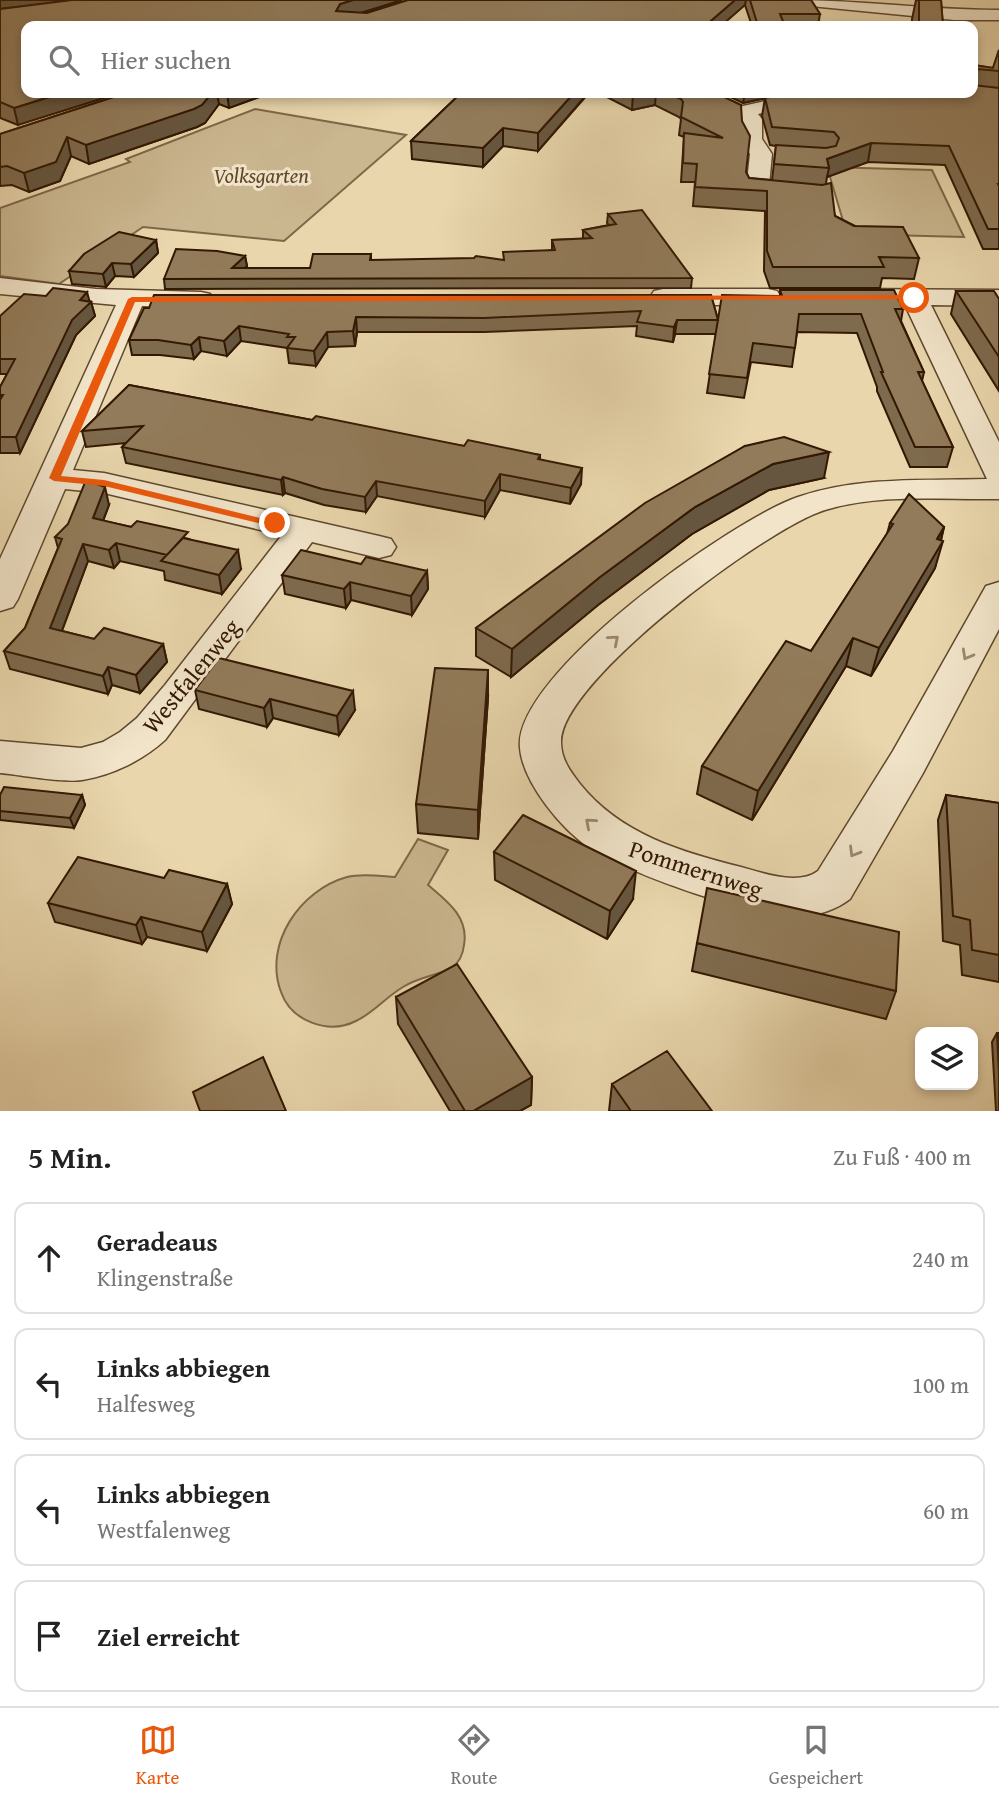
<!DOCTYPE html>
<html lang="de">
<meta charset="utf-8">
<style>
:root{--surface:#fff;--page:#f6f6f6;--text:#222;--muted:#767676;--line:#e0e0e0;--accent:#ea580c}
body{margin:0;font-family:"Gentium Book Plus",serif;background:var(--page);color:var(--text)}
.controls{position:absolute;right:21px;bottom:21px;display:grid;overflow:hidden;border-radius:14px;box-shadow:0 4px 10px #0003}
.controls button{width:63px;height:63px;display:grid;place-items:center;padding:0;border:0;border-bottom:2px solid var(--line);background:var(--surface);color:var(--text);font:35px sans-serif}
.stop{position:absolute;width:21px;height:21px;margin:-16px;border:5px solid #ea580c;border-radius:50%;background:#fff}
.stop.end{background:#ea580c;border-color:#fff;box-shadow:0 2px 7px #0008}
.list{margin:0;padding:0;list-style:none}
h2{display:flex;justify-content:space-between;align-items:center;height:91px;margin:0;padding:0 28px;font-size:30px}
h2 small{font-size:23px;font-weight:400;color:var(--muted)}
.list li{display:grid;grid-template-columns:46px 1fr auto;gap:21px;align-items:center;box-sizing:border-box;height:112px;margin:0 14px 14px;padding:0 14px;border:2px solid var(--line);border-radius:14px}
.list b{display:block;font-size:26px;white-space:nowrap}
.list p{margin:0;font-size:23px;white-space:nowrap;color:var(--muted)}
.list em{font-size:23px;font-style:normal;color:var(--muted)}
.icon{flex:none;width:38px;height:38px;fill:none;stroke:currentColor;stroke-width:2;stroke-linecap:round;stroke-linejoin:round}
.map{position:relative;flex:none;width:999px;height:1111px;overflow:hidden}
.search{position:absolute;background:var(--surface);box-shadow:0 4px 10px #0003;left:21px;right:21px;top:21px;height:77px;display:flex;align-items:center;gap:18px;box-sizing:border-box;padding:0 24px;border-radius:14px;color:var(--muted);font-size:26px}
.sheet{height:595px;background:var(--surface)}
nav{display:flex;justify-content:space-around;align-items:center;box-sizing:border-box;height:98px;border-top:2px solid var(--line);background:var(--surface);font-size:19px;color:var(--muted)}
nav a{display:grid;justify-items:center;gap:4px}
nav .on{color:var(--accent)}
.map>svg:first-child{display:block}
.green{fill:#cab68f;stroke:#7e6748;stroke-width:2}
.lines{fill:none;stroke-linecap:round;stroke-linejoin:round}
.minor-casing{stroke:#60482c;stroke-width:3}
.minor{fill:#f1e4c9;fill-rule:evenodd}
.wall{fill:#7e6a4d;stroke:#331802;stroke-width:2}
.shaded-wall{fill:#66563f;stroke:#331802;stroke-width:2}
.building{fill:#927b5a;stroke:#331802;stroke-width:2}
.oneway{stroke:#9c886f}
.route{fill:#ea580c}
.labels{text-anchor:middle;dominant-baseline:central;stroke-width:6;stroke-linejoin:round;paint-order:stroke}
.far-park-label{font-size:21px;font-style:italic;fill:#60472c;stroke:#f1e4c9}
.street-label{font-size:24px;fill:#331802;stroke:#f1e4c9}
</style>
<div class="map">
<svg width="999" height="1111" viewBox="0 0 999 1111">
<rect width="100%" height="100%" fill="#e9d6ac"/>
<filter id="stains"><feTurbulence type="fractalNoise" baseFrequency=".00286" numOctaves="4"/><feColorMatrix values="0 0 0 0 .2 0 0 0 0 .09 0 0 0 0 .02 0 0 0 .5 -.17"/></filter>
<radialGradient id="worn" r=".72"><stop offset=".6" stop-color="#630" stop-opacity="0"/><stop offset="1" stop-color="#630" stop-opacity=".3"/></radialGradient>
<path class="green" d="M255,109L406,135L284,241L143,227L59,284L0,276V208L130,162L126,159Z
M827,167L932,170L964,237L847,234Z
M418,839L448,850L428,885C447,901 469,917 464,945C463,954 460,962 452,967C437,976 418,977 403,987C386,997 373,1013 356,1021C328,1035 291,1021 281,992C263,944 300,890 347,877C362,873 380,876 395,877Z"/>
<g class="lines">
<g class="minor-casing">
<path id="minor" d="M792,0C861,0 930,10 999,10V20H954L800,5Z
M800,93H834L831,97L758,114L762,119V139L772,154L769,185L799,188L802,193L799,198L791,200L749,196L746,191L750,154L742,139V121L731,112L734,108Z
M0,278L96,289L201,292L210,294L214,300L210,306L201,308L142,306L73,470L104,473L379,536L391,539L396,547L391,555L379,558L312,542L165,740C143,760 113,775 82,780C62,783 22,775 0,773V741L81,748L103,742L120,732L137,718L165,685L282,535L104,493L65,489L18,599L13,607L0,611V559L116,305L0,294Z
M663,289H768L777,291L781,297L777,303L768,305H663L654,303L650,297L654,291Z
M849,289L999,290V306L931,305L999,442V499C942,500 880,493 825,510C768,527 560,681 561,742C561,759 570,771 580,784C620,834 681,852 741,867C763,873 798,886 818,871L893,751L986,586L999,582V629L923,773L850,899C837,909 818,916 801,916C754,918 632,875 591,849C562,830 523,783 520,748C512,675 733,519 798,497C859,476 924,481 987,479L905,305L840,303L836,297L840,291Z"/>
</g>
<use href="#minor" class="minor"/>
</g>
<path class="wall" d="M0,0H402L362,13H367L408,0H811L820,14L818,26H752L745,5L26,26L18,125L0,118Z
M916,0H941L943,26H912V19Z
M999,50V249H983L945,165L868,162L827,177L826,184L835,216L919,258L914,279L882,278L880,288H770L764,271L765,211L693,206L695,182H681L684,137L679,135L681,119L679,117L655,105L632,110L605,96L588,94L538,151L503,146L483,167L412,159L411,141L461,93H716L742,121L746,172L749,178L772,180L776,146L770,145L762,116L765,98L743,103L724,94V93H973V65L993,68Z
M126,93H289L279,96L270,93L229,108L219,104L205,123L197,127L89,164L71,156L60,181L29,192L12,185L0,186V134Z
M608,214L692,278L691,288L165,289L164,279L245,256L247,266L244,268H310L371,254V260H503L552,250V240L583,239V230L609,225L607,223Z
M156,240L158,253L134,277L115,276L106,287L72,284L69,271Z
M780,290L903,309L901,321L924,372L922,381L953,447L947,467H910L877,391V387L857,333L797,332L792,367L751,362L744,398L707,393L716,334H675L673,342L636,336L637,326L484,332H357L355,346L328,347L316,366L289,363L287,348L241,341L227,356L201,351L194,359L160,355H132L129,340L149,308L711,295L718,320L780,296Z
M956,291L999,299V391L951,314Z
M89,301L91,302L95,316L76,335L20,453H0V387L7,374H0V316Z
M129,385L312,420L464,446L540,455V460L581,484L570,504L500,490L485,517L377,496L366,512L324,505L285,493L283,495L126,463L122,447L126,443L86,447L82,431Z
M745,446L824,478L769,490L692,534L598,605L511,677L476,656V628Z
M109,505L103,521L189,539L241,569L222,594L165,580L164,571L120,561L114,568L88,561L62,631L94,639L163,644L167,662L140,693L112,685L108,694L10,669L4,651L25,628L58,548L55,537Z
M890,523L944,527L935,568L871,676L846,666L752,820L697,794L702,766L811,651L887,534Z
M361,564L427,571L428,589L412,615L351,600L346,608L285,594L282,575Z
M219,658L355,710L339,735L273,718L267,727L199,709L195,690Z
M488,698L478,839L418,833L416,804Z
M0,795H82L85,805L74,828L0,820Z
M946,795L999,803V982L962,975L960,945L943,941L938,820Z
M494,852L633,899L607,939L495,880Z
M164,878L227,884L232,904L207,951L147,937L142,944L55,922L48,903Z
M697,943L896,991L886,1019L692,971Z
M396,997L532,1077L531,1105L520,1111H450L398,1024Z
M997,1033H999V1111H996L992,1042Z
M612,1084L712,1111H609Z"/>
<path class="shaded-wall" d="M0,0H75L0,9Z
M353,0H402L341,19L336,11L340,4Z
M735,0H746L745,5L721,26H705Z
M977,69L973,86L974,73Z
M62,93H120L18,125L14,108Z
M212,93H217L219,104L205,123L197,127L89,164L86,145Z
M227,93H270L229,108Z
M279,93H289L279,96Z
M574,93H588L538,151V133Z
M633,93H656L655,105L632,110Z
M745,93H789L743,103Z
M503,128V146L483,167V148Z
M67,137L71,156L60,181L29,192L24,173Z
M871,143L868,162L827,177L829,168L827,159Z
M156,240L158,253L134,277L131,264Z
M245,256L247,266L233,277L232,268Z
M112,263L115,276L106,287L103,274Z
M87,292L90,303L91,302L95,316L76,335L20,453L16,437L80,300Z
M356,317L357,332L355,346L353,331Z
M677,320L675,334L673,342L674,327Z
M239,326L241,341L227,356L224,341Z
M327,332L328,347L316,366L314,351Z
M199,337L201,351L194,359L191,345Z
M829,452L824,478L769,490L692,534L598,605L511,677L512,649L600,577L695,507L773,464Z
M582,468L581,484L570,504L571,488Z
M500,474V490L485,517V501Z
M283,477L285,493L283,495L281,480Z
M376,481L377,496L366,512L365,497Z
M105,487L109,505L97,536L93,518Z
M944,527L939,547L943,541L935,568L871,676L879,648Z
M116,543L120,561L114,568L109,550Z
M83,544L88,561L56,646L50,628Z
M238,550L241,569L222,594L219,575Z
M427,571L428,589L412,615L411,596Z
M350,582L351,600L346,608L344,589Z
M853,638L846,666L752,820L758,791Z
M163,644L167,662L140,693L136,675Z
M108,667L112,685L108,694L103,676Z
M488,670V698L478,839V810Z
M353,691L355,710L339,735L337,716Z
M270,699L273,718L267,727L264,708Z
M82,795L85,805L74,828L70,818Z
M636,871L633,899L607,939L610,911Z
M227,884L232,904L207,951L202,932Z
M141,917L147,937L142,944L136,925Z
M532,1077L531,1105L520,1111H473Z"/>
<path class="building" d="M72,0H353L340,4L336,11L367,13L408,0H735L705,26H26V93H62L14,108L0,102V9Z
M750,0H811L820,14H780L785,26H758Z
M919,0H941L943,26H919Z
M999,50V71L977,69L974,73H973V65L993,68Z
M973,85L999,88V184H998L999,186V229H988L949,146L871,143L827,159L829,168L774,164L776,145L826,148L836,146L839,138L834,132L772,127L765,98L789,93H973Z
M126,93H212L202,105L194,109L86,145L67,137L56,162L24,173L7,166L0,167V134Z
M461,93H574L538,133L503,128L483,148L411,141Z
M668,93H716L741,105L742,121L750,136L746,172L749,178L822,185L831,183L835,216L854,226L903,227L919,258L879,257L884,267H773L767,251V191L695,187L697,164L683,163L684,133L723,138L681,117L683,102L681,99Z
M642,210L692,278L164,279L176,249L217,251L245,256L232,268H310L313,254H371L370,260L474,258L476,256L504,260L503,252L555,250L552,240L592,238L583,230L616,224L608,214Z
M119,232L156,240L131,264L112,263L103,274L69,271L84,254Z
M53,288L87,292L80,300L91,302L72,320L16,437H0V400L3,395H0V387L15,359H0V316L24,294L46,296Z
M780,290H894L903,309H895L924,372H918L953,447H915L881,372H883L861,314H799L795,348L753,343L747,378L709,374L722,295L782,296Z
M956,291H994L999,299V357Z
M154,295H711L718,320H677L674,327L637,322L641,311L484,318L356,317L353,331L327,332L314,351L287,348L295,337H287L289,334L239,326L224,341L199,337L191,345L158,340H129L144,308H149Z
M129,385L312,420L316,416L464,446L468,440L540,455L538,459L582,468L571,488L500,474L485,501L376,481L365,497L322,489L283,477L281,480L122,447L143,426L82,431Z
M784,437L829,452L773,464L695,507L600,577L512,649L476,628L645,503L745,446Z
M86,480L105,487L93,518L131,527L137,521L188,532L167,555L116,543L109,550L83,544L50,628L94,639L104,628L163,644L136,675L108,667L103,676L4,651L25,628L62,539L55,537L68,524Z
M909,494L944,527L937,539L943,541L879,648L853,638L758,791L702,766L786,641L811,651L893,524L890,523Z
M183,538L238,550L219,575L161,561Z
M301,550L361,564L366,557L427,571L411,596L350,582L344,589L282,575Z
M219,658L353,691L337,716L270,699L264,708L195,690Z
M435,668L488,670L478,810L416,804Z
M4,787L82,795L70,818L0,811V795Z
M946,795L999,803V955L972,950L970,920L953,916Z
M523,815L636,871L610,911L494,852Z
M78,857L164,878L169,870L227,884L202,932L141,917L136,925L48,903Z
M707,888L899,932L896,991L697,943Z
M457,964L532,1077L473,1111H465L396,997Z
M997,1033H999V1074Z
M667,1051L712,1111H631L612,1084Z
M263,1057L286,1111H200L193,1092Z"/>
<defs><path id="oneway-chevron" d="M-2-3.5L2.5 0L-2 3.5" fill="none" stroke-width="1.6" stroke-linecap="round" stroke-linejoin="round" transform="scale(1.75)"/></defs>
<g class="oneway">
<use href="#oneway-chevron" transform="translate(614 640) rotate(-41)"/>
<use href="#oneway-chevron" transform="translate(967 655) rotate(119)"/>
<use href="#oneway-chevron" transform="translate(590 823) rotate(-139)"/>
<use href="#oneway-chevron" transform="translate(854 852) rotate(121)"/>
</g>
<path class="route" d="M914,295L917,299L135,302L61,476L104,480L281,523L275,527L104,486L54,481L49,478L128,299L132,297Z"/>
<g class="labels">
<g class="far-park-label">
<text x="261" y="175">Volksgarten</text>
</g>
<g class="street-label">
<text transform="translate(191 676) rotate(-51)">Westfalenweg</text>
<text transform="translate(696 869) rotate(18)">Pommernweg</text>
</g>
</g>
<rect width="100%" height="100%" filter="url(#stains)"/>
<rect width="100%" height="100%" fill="url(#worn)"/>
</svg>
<div class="controls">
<button><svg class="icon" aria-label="layers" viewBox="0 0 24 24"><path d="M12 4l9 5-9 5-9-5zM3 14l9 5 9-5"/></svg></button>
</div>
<div class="stop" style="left:914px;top:298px"></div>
<div class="stop end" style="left:275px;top:523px"></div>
<div class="search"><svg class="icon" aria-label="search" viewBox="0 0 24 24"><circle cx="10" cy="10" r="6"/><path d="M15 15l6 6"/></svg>Hier suchen</div>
</div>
<section class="sheet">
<h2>5 Min.<small>Zu Fuß · 400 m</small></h2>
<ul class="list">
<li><svg class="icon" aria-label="ahead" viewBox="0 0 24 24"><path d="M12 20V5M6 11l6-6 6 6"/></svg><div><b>Geradeaus</b><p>Klingenstraße</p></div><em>240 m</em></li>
<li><svg class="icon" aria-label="left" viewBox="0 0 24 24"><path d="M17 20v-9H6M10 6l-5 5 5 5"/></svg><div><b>Links abbiegen</b><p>Halfesweg</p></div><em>100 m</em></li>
<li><svg class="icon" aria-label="left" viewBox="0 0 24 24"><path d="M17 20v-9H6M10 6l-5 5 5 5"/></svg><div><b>Links abbiegen</b><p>Westfalenweg</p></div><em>60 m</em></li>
<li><svg class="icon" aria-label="arrive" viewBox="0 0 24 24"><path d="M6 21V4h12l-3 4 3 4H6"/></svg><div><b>Ziel erreicht</b></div></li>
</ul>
</section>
<nav>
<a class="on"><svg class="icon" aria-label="map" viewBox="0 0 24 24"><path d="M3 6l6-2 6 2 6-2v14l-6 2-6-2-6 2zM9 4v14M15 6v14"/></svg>Karte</a>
<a><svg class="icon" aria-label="directions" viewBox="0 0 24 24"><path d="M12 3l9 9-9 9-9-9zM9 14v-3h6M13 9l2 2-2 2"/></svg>Route</a>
<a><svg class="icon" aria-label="saved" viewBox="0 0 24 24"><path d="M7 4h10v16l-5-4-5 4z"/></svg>Gespeichert</a>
</nav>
